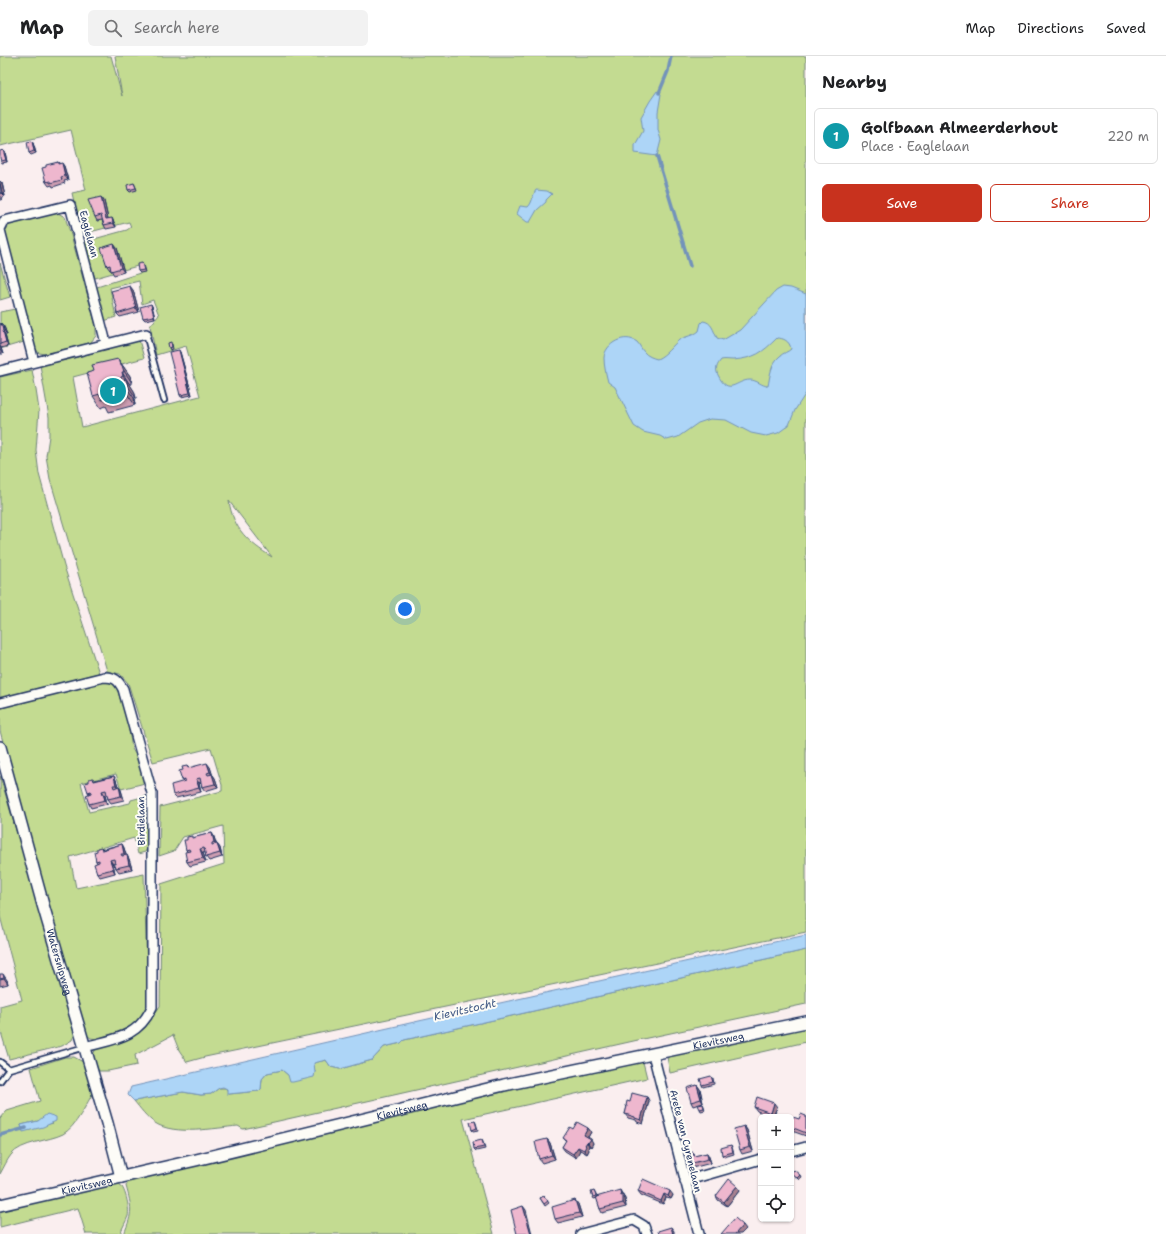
<!DOCTYPE html>
<meta charset="utf-8">
<style>
:root{--surface:#fff;--page:#f2f2f2;--text:#202124;--muted:#757577;--line:#e0e0e0;--accent:#c8321e}
body{margin:0;font-family:"Shantell Sans",sans-serif;background:var(--page);color:var(--text)}
.controls{position:absolute;right:12px;bottom:12px;display:grid;overflow:hidden;border-radius:6px;box-shadow:0 1px 3px #0004}
.controls button{width:36px;height:36px;display:grid;place-items:center;padding:0;border:0;border-bottom:1px solid var(--line);background:var(--surface);color:var(--text);font:20px sans-serif}
.you{position:absolute;left:405px;top:553px;width:14px;height:14px;margin:-10px;border:3px solid #fff;border-radius:50%;background:#1a73e8;box-shadow:0 0 0 6px #1a73e833}
.badge{display:grid;place-items:center;width:26px;height:26px;border-radius:50%;background:var(--accent);color:#fff;font-size:13px;font-weight:700}
.pin{position:absolute;translate:-50% -50%;border:2px solid #fff;box-shadow:0 1px 4px #0006}
.list{margin:0;padding:0;list-style:none}
h2{display:flex;justify-content:space-between;align-items:center;height:52px;margin:0;padding:0 16px;font-size:17px}
h2 small{font-size:13px;font-weight:400;color:var(--muted)}
.list li{display:grid;grid-template-columns:26px 1fr auto;gap:12px;align-items:center;box-sizing:border-box;height:56px;margin:0 8px 8px;padding:0 8px;border:1px solid var(--line);border-radius:6px}
.list b{display:block;font-size:15px;white-space:nowrap}
.list p{margin:0;font-size:13px;white-space:nowrap;color:var(--muted)}
.list em{font-size:13px;font-style:normal;color:var(--muted)}
.actions{display:flex;gap:8px;padding:12px 16px}
.actions a{flex:1;padding:9px 0;border:1px solid var(--accent);border-radius:6px;text-align:center;font-size:14px;color:var(--accent)}
.actions .main{background:var(--accent);color:#fff}
.icon{flex:none;width:22px;height:22px;fill:none;stroke:currentColor;stroke-width:2;stroke-linecap:round;stroke-linejoin:round}
.map{position:relative;flex:none;width:806px;height:1178px;overflow:hidden}
header{display:flex;align-items:center;gap:24px;box-sizing:border-box;height:56px;padding:0 20px;background:var(--surface);border-bottom:1px solid var(--line)}
header strong{font-size:19px}
nav{display:flex;gap:22px;margin-inline-start:auto;font-size:14px}
.search{width:280px;height:36px;background:var(--page);display:flex;align-items:center;gap:10px;box-sizing:border-box;padding:0 14px;border-radius:6px;color:var(--muted);font-size:15px}
main{display:flex}
aside{flex:1;background:var(--surface)}
.map>svg:first-child{display:block}
.green{fill:#c3db91;stroke:#6f8578;fill-rule:evenodd}
.water{fill:#add5f7;stroke:#7393ba;fill-rule:evenodd}
.lines{fill:none;stroke-linecap:round;stroke-linejoin:round}
.stream{stroke:#7393ba;stroke-width:3.5}
.service-casing{stroke:#1b2f5e;stroke-width:8}
.minor-casing{stroke:#1b2f5e;stroke-width:12}
.tertiary-casing{stroke:#1b2f5e;stroke-width:14}
.service{stroke:#fdfcf7;stroke-width:4.5}
.minor{stroke:#fdfcf7;stroke-width:9}
.tertiary{stroke:#fdfcf7;stroke-width:11}
.wall{fill:#cd9db1;stroke:#1b2f5e}
.shaded-wall{fill:#a78090;stroke:#1b2f5e}
.building{fill:#eeb7ce;stroke:#1b2f5e}
.labels{text-anchor:middle;dominant-baseline:central;stroke-width:4;stroke-linejoin:round;paint-order:stroke}
.street-label{font-size:10px;fill:#1b2f5e;stroke:#fdfcf7}
.water-label{font-size:11px;font-style:italic;fill:#405884;stroke:#fdfcf7}
</style>
<header>
<strong>Map</strong>
<div class="search"><svg class="icon" aria-label="search" viewBox="0 0 24 24"><circle cx="10" cy="10" r="6"/><path d="M15 15l6 6"/></svg>Search here</div>
<nav><a>Map</a><a>Directions</a><a>Saved</a></nav>
</header>
<main>
<div class="map">
<svg width="806" height="1178" viewBox="0 0 806 1178">
<rect width="100%" height="100%" fill="#faeeef"/>
<filter id="ink" filterUnits="userSpaceOnUse"><feTurbulence type="fractalNoise" baseFrequency=".025" numOctaves="2"/><feDisplacementMap in="SourceGraphic" scale="8" xChannelSelector="R" yChannelSelector="G"/><feConvolveMatrix kernelMatrix="1 2 1 2 8 2 1 2 1" color-interpolation-filters="sRGB"/></filter>
<g filter="url(#ink)">
<path class="green" d="M0,0H111L122,40L115,0H806V876L205,1001L187,1006L179,994L173,979L135,999L137,1009L108,1015H99C92,1007 91,998 98,990L134,980L145,972L160,950L161,828L224,808L223,770L183,781L174,795L159,800L160,751L222,735V729L211,692L153,706L128,627L120,618L107,615L50,423L46,400L49,380V361L40,309L67,304L139,284L144,302L73,321L82,371L200,340L186,290L156,299L150,270L159,259L153,244L142,248L139,225L110,232L116,261L104,265L94,232L143,216L141,209L95,222L83,186L127,174L131,171L129,166L86,177L80,173L72,137L86,134L71,74L0,90ZM229,445L272,501C249,487 233,473 229,445Z
M58,157L65,161L71,179L96,270V280L90,287L46,298L39,297L34,291L5,179L6,174L10,168Z
M0,207L10,241L0,244Z
M15,253L24,286L0,293V256Z
M32,314L36,334L39,354L36,394L39,418L64,510L99,617L0,642V321Z
M108,625L116,629L128,668L132,693L137,701L145,727L121,733L116,718L81,727L89,756L130,747L131,744L146,740L147,793L145,796L138,798L134,782L70,801L76,832L144,818L148,950L140,965L127,974L97,983L91,982L86,979L0,675V652Z
M0,720L75,973V977L72,984L62,990L9,1003L0,973V950L22,944L0,860Z
M806,894V948L638,984L243,1073L238,1070C215,1072 175,1080 155,1067C147,1062 140,1052 134,1045L183,1036L201,1039L211,1038L219,1032H226L229,1038L259,1035L261,1033L262,1023L267,1017L282,1014L288,1019L315,1016L313,1007L326,1004L331,1011L340,1013L372,1004L384,991L401,987L404,984Z
M806,970V986L670,1017L667,1001Z
M65,1001H74L83,1006L94,1035C87,1047 76,1071 63,1078C49,1085 21,1086 11,1099C7,1104 4,1111 0,1118V1063L7,1055L40,1045L31,1012ZM38,1065L53,1067L23,1075L21,1069Z
M643,1006L647,1022L463,1063L494,1178H124C133,1156 132,1152 126,1130L129,1124L447,1048Z
M118,1127C125,1130 130,1152 128,1160C126,1166 122,1172 120,1178H86L78,1152L0,1171V1155Z"/>
<path class="water" d="M657,35L661,38L658,56V74L661,84L657,100L635,97V89L643,75L641,61L650,45Z
M536,134L547,135L552,138L546,144V146L537,154L530,166H527L517,158L520,150L528,151C533,146 532,140 536,134Z
M783,231L791,232L806,238V337L795,354L789,369L778,377L766,380L751,377L726,364L710,363L698,367L678,381L667,384L660,380L643,376L634,370L615,331L608,326C606,318 604,310 604,302C605,287 625,277 637,286C640,289 641,293 644,296C647,300 653,302 657,303C666,299 672,290 679,284C686,280 693,280 699,275L701,267L703,265C712,266 713,274 717,282L723,284L740,274L776,235ZM777,282C783,282 790,285 791,293C788,296 783,297 780,300C771,307 770,320 768,330C762,330 757,324 750,324C736,324 729,341 718,319C715,313 717,309 721,304C725,303 729,304 733,304C755,302 762,297 777,282Z
M806,879V894L404,984L401,987L384,991L372,1004L340,1013L331,1011L326,1004L314,1007L315,1016L314,1021L293,1026H290L288,1019L282,1014L267,1017L262,1023L261,1033L259,1035L229,1038H227V1033L223,1031L219,1032L211,1038L201,1039L183,1036L134,1045L128,1039L131,1031L410,967Z
M47,1058L56,1061V1065L43,1071L23,1076L21,1069L38,1065Z"/>
<g class="lines">
<path class="stream" d="M659,37L668,15L671,0
M657,100L690,210
M0,1079L26,1072"/>
<g class="service-casing">
<path id="service" d="M146,278L164,344
M0,1006L9,1013
M0,1025L9,1013L85,991"/>
</g>
<g class="minor-casing">
<path id="minor" d="M0,173L4,165L70,149L106,287
M0,174L34,306
M0,315L146,278
M0,647L104,621C115,621 118,624 123,633L152,737V951C138,982 114,983 85,991
M653,998L699,1178
M791,1095L806,1091
M685,1125L761,1103
M581,1178L634,1164L644,1170L647,1178"/>
</g>
<g class="tertiary-casing">
<g id="tertiary">
<path id="s1" d="M0,691L43,849L107,1067L121,1121"/>
<path id="s2" d="M0,1149L196,1104L504,1029L806,966"/>
</g>
</g>
<use href="#service" class="service"/>
<use href="#minor" class="minor"/>
<use href="#tertiary" class="tertiary"/>
</g>
<path class="wall" d="M33,87L36,97L31,99L29,97Z
M5,96L7,106L2,107L1,105Z
M58,106L59,107L64,110L68,124L64,125L65,127L53,131L52,129L49,130L46,126V111Z
M0,125L2,127L5,140L1,142L2,144H0Z
M134,127L135,129L137,134L130,136L128,134Z
M101,141L104,145L108,163L114,166L116,171L106,173L104,169L102,164L97,165L95,161Z
M117,192L124,216L114,219L111,214H110L107,210Z
M142,207L143,209L145,216L140,217L138,215Z
M133,234L139,256L120,261L117,258V251Z
M152,250L155,262L145,264L143,262Z
M1,267L2,269H3L5,273L7,279H5L8,290L1,292L3,298H0V268Z
M172,288L173,293L170,294L169,292Z
M180,296L192,339L181,341L180,339Z
M118,303L130,320L132,327H130V329L134,335L136,342H134L135,349L109,356L106,350L101,352L93,340L94,315Z
M187,710L189,712L210,711L212,718L215,722L218,731L205,735L202,731L201,726L199,727L201,736L176,742L173,739L183,726L182,724L183,714Z
M114,720L116,724L118,730L121,734L124,744L111,747L108,743L107,739H105L107,748L91,752L89,748V738L88,736L95,724Z
M212,777L214,781L216,788H217L220,792L222,801L209,805L206,801L205,796L203,797L206,806L190,810L187,806V795L186,794L193,782Z
M122,788L124,792L126,799L129,803L132,813L119,816L116,812L115,807L113,808L115,817L100,821L97,817V807L96,805L97,795L101,791L103,793Z
M0,918L7,924L8,928L0,930Z
M713,1022L714,1028L703,1031L702,1029Z
M697,1029L700,1033L703,1047L693,1050L691,1046Z
M647,1041L649,1045L643,1068L637,1066L636,1064L628,1062L625,1058L627,1051L626,1050L630,1046Z
M703,1048L704,1050L705,1054L701,1055L700,1053Z
M754,1051H777L774,1061H773L757,1055Z
M806,1060V1080L792,1075L791,1073V1067Z
M475,1065L476,1067L478,1074L473,1075L472,1074Z
M744,1070L747,1074L753,1095L742,1098L740,1094Z
M588,1072L591,1076L588,1081L593,1087L591,1091L589,1090L588,1092L589,1094L587,1098L580,1094L576,1102L565,1095L562,1091L566,1085L563,1082Z
M547,1083L550,1087L555,1103L542,1107L539,1103Z
M482,1084L483,1086L485,1093L476,1095L474,1093Z
M731,1089L732,1091L734,1098L724,1101L722,1099Z
M693,1096L695,1100L707,1097L709,1101L711,1107L692,1112L689,1108Z
M737,1130L740,1134L727,1150L718,1144L716,1140Z
M594,1135L597,1141L623,1138L625,1143L626,1151L602,1157L600,1153L597,1142L594,1143L593,1141Z
M638,1135L673,1139L671,1143L666,1142L663,1148L641,1139Z
M544,1140L549,1147L545,1150L540,1142Z
M578,1148L582,1161L558,1167L555,1163Z"/>
<path class="shaded-wall" d="M32,85L33,87L36,97L34,95Z
M3,94L5,96L7,106L6,104Z
M62,107L64,110L68,124L65,120Z
M0,125L2,127L5,140L2,137L0,128Z
M101,141L104,145L109,167L106,163Z
M112,162L114,166L116,171L113,167Z
M114,188L117,192L124,216L121,212Z
M130,230L133,234L139,256L136,252Z
M151,248L152,250L155,262L154,260Z
M1,267L3,271V269L5,273L7,279L1,269Z
M3,275L5,279L8,290L6,286Z
M0,290L1,292L3,298L0,294Z
M179,294L180,296L192,339L190,337Z
M118,303L130,320L132,327L120,309Z
M122,316L134,335L136,342L128,330L127,326L123,320Z
M126,331L134,342L135,349L127,338Z
M207,707L210,711L213,720L210,716Z
M212,718L215,722L218,731L215,728Z
M114,720L116,724L119,733L116,729Z
M196,723L199,727L201,736L199,732Z
M119,730L121,734L124,744L121,740Z
M102,735L105,739L107,748L105,744Z
M212,777L214,781L217,790L214,786Z
M122,788L124,792L127,802L124,798Z
M217,788L220,792L222,801L220,797Z
M200,793L203,797L206,806L203,802Z
M127,799L129,803L132,813L129,809Z
M110,804L113,808L115,817L113,813Z
M3,918L7,924L8,928L4,922Z
M697,1029L700,1033L703,1047L701,1043Z
M647,1041L649,1045L643,1068L641,1064Z
M774,1047L777,1051L773,1061L771,1057Z
M744,1070L747,1074L753,1095L750,1091Z
M588,1072L591,1076L587,1083L584,1079Z
M547,1083L550,1087L555,1103L552,1099Z
M591,1083L593,1087L591,1091L588,1087Z
M587,1086L589,1090L588,1092L589,1094L587,1098L584,1094L585,1089Z
M578,1091L580,1094L576,1102L573,1098Z
M707,1097L709,1101L711,1107L708,1103Z
M800,1119L801,1121L799,1124L797,1122Z
M737,1130L740,1134L727,1150L724,1146Z
M620,1134L625,1143L626,1151L623,1147Z
M670,1135L673,1139L671,1143L668,1140Z
M664,1138L666,1142L663,1148L661,1145Z
M575,1144L578,1148L582,1161L579,1157Z
M523,1150L526,1154L532,1178H531Z
M743,1169L746,1173L741,1178H735Z
M671,1171L674,1175V1178H673Z"/>
<path class="building" d="M32,85L34,95L29,97L27,86Z
M3,94L6,104L1,105L0,102V95Z
M58,106V108L62,107L65,120L61,121L62,124L50,127V125L46,126L42,112L46,111V109Z
M134,127L136,132L128,134L127,129Z
M0,128L2,137H0Z
M101,141L106,163L112,162L113,167L104,169L101,159L95,161L88,144Z
M114,188L121,212L111,215L110,209L107,210L101,192Z
M142,207L144,214L138,215L137,208Z
M130,230L136,252L117,258L116,252L117,251L111,235Z
M151,248L154,260L143,262L140,251Z
M1,267V269H3L4,275H3L6,286L0,288V268Z
M171,286L172,291L169,292L168,287Z
M179,294L190,337L180,339L169,296Z
M118,303L120,309H122L124,316H122L123,320L121,321L122,325L126,323L128,330L126,331L127,338L102,344L100,338L93,340L87,317L94,315L92,309Z
M207,707L210,716L207,717L208,719L212,718L215,728L202,731L200,722L196,723L199,732L173,739L171,729L185,725V723L182,724L179,715L183,714L182,711L187,710L188,712Z
M114,720L116,729H113L114,732L119,730L121,740L108,743L106,734L102,735L105,744L89,748L86,739L91,737V735L88,736L85,727L89,726V723L93,722L94,725Z
M212,777L214,786L212,787V789L217,788L220,797L206,801L204,792L200,793L203,802L187,806L185,796L190,795L189,793L186,794L184,784H187V781L192,780V782Z
M122,788L124,798H121L122,800L127,799L129,809L116,812L114,803L110,804L113,813L97,817L94,808L99,806V804L96,805L94,796L97,795V792L101,791L102,794Z
M0,918H3L4,922L0,923Z
M711,1020L713,1026L702,1029L700,1023Z
M697,1029L701,1043L691,1046L687,1032Z
M632,1037L647,1041L641,1064L635,1062V1061L625,1058L627,1050H626L627,1045L630,1046Z
M757,1041L774,1047L771,1057L754,1051Z
M703,1048L704,1052L700,1053L698,1049Z
M801,1058L806,1060V1077L791,1071V1067L793,1061L799,1063Z
M475,1065L477,1072L472,1074L470,1066Z
M577,1066L588,1072L584,1079L591,1083L588,1087L587,1086L585,1089L586,1090L584,1094L578,1091L573,1098L562,1091L566,1084L563,1082L570,1071L573,1073Z
M744,1070L750,1091L740,1094L734,1073Z
M547,1083L552,1099L539,1103L535,1086Z
M482,1084L484,1091L474,1093L473,1086Z
M731,1089L733,1096L722,1099L721,1092Z
M693,1096L694,1100L707,1097L708,1103L689,1108L687,1098Z
M794,1114L800,1119L797,1122L791,1117Z
M643,1123L670,1135L668,1140L664,1138L661,1145L638,1135Z
M729,1123L737,1130L724,1146L716,1140Z
M620,1134L621,1140L623,1139V1147L600,1153L596,1141Z
M594,1135L596,1140L593,1141L591,1136Z
M544,1140L548,1145L544,1148L540,1142Z
M575,1144L579,1157L555,1163L552,1151Z
M523,1150L531,1178H517L511,1154Z
M735,1162L743,1169L735,1178H721Z
M671,1171L673,1178H659L658,1175Z"/>
</g>
<g class="labels">
<g class="street-label">
<text transform="translate(89 178) rotate(75)">Eaglelaan</text>
<text transform="translate(141 765) rotate(-91)">Birdielaan</text>
<text stroke="none"><textPath href="#s1" startOffset="223">Watersnipweg</textPath></text>
<text stroke="none"><textPath href="#s2" startOffset="737">Kievitsweg</textPath></text>
<text stroke="none"><textPath href="#s2" startOffset="413">Kievitsweg</textPath></text>
<text transform="translate(686 1085) rotate(76)">Arete van Cyrenelaan</text>
<text stroke="none"><textPath href="#s2" startOffset="89">Kievitsweg</textPath></text>
</g>
<g class="water-label">
<text transform="translate(465 954) rotate(-13)">Kievitstocht</text>
</g>
</g>
</svg>
<div class="controls">
<button>+</button>
<button>−</button>
<button><svg class="icon" aria-label="locate" viewBox="0 0 24 24"><circle cx="12" cy="12" r="6"/><path d="M12 2v4M12 18v4M2 12h4M18 12h4"/></svg></button>
</div>
<div class="you"></div>
<div class="pin badge" style="left:113px;top:335px;background:#0f9aa8">1</div>
</div>
<aside>
<h2>Nearby<small></small></h2>
<ul class="list">
<li><span class="badge" style="background:#0f9aa8">1</span><div><b>Golfbaan Almeerderhout</b><p>Place · Eaglelaan</p></div><em>220 m</em></li>
</ul>
<div class="actions"><a class="main">Save</a><a>Share</a></div>
</aside>
</main>
